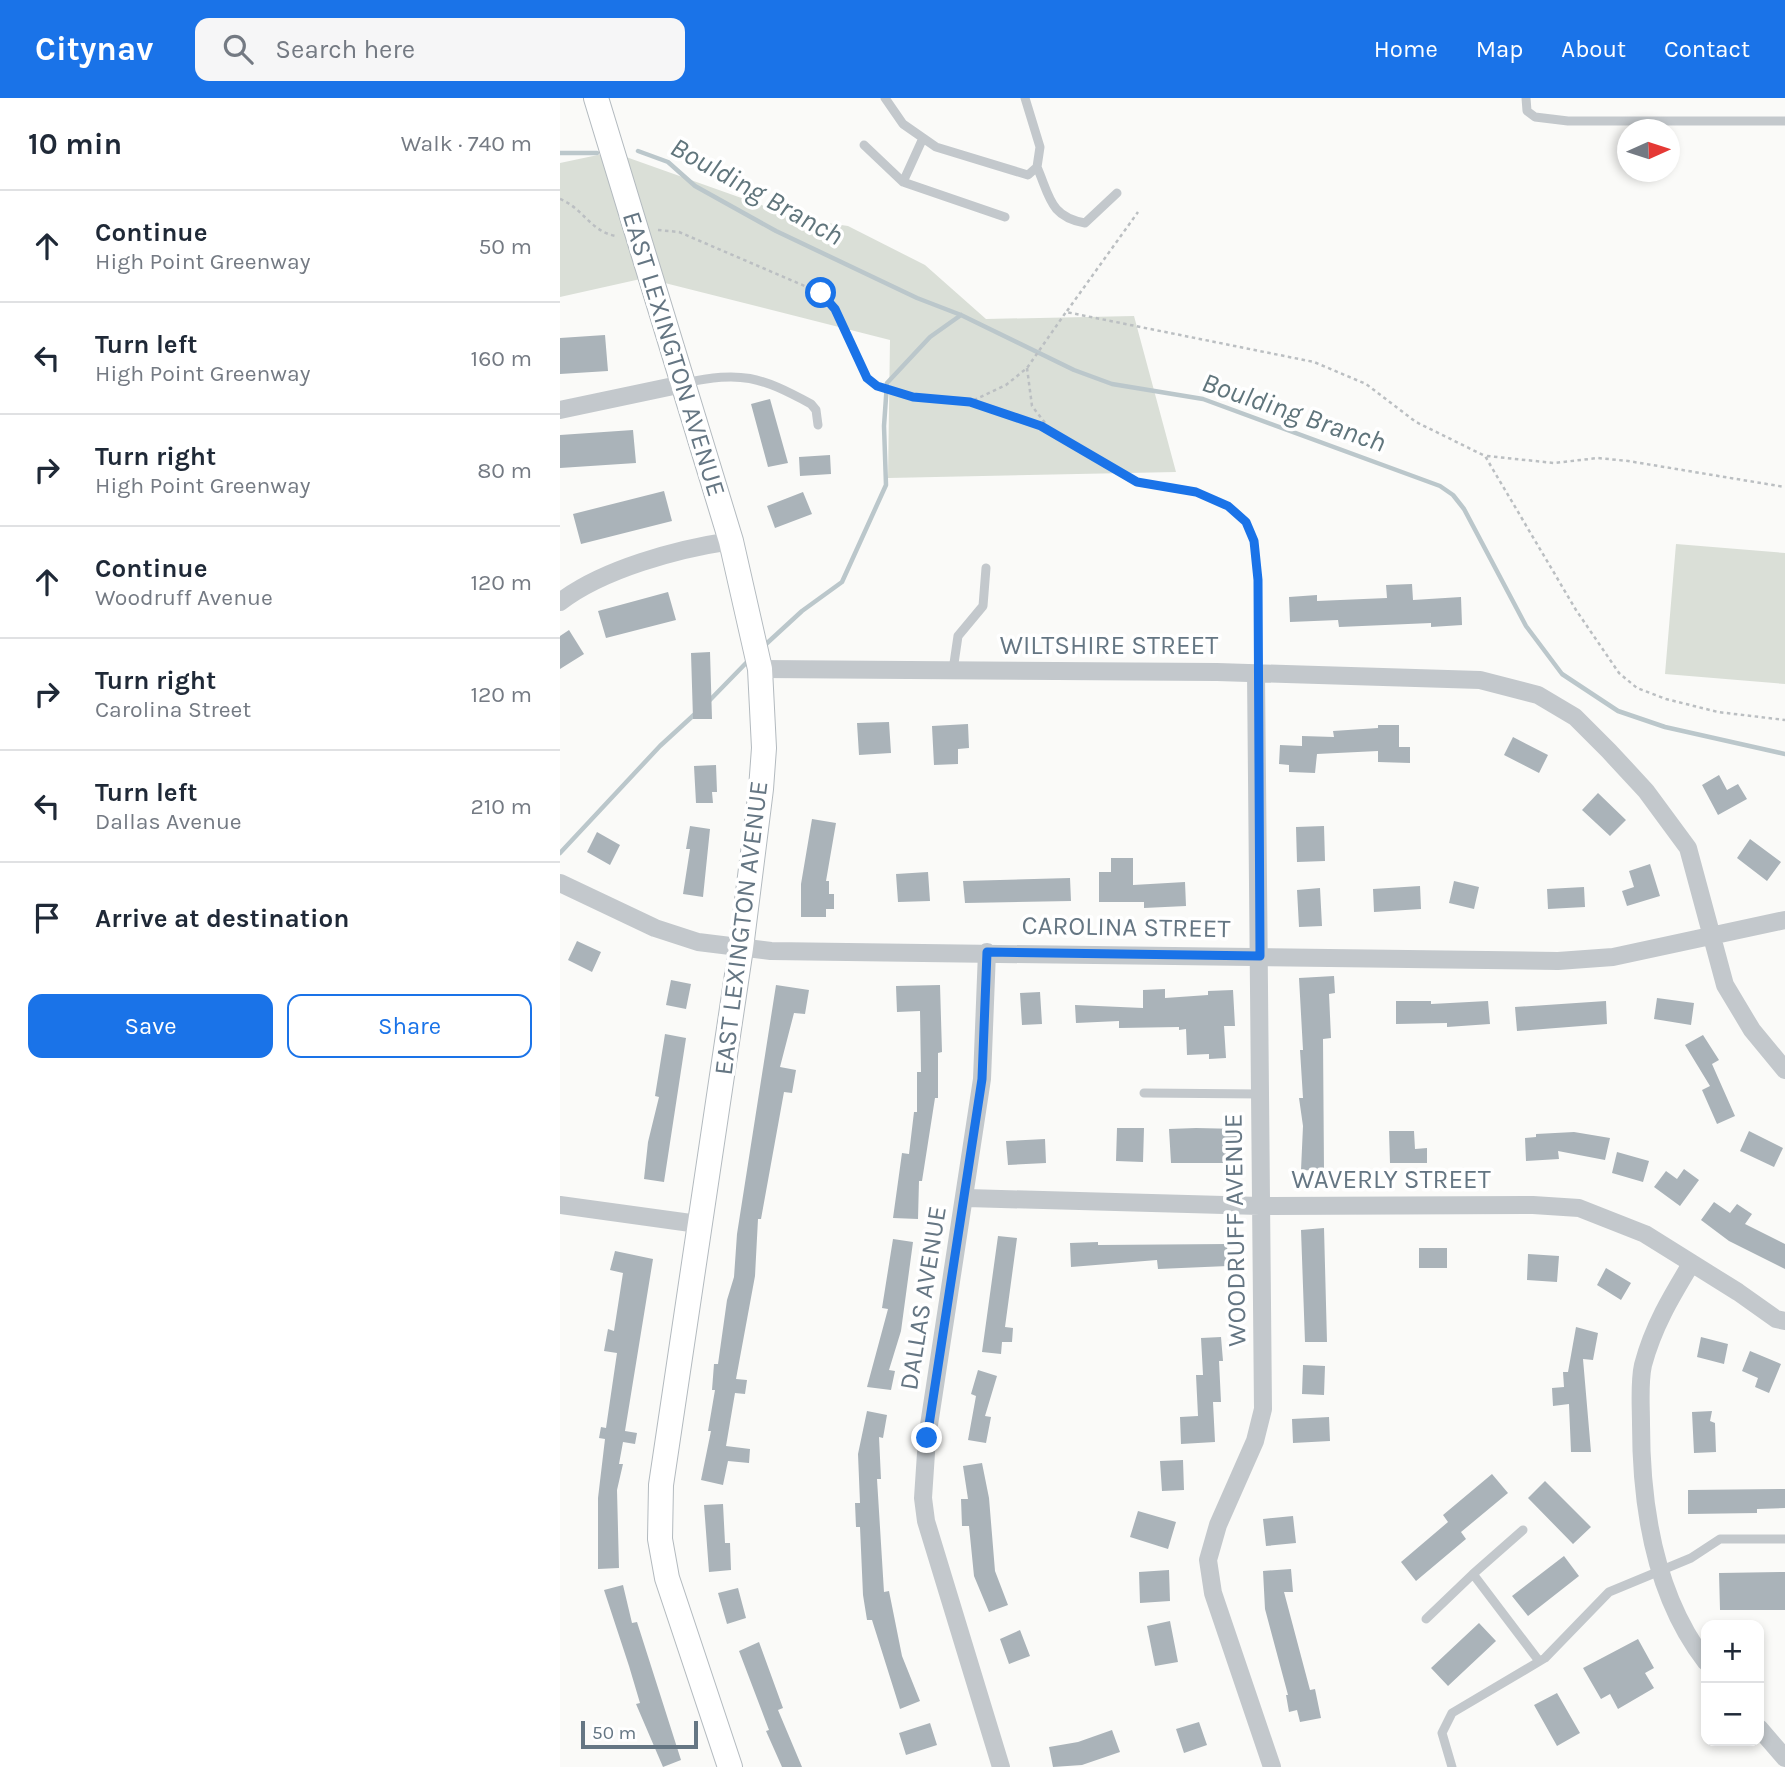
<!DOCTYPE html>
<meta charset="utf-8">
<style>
:root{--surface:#fff;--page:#f6f6f7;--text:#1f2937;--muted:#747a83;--line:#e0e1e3;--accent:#1a73e8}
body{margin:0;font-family:Karla,sans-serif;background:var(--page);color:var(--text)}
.controls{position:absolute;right:21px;bottom:21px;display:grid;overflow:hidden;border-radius:14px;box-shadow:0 4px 10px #0003}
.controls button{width:63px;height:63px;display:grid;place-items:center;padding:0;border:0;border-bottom:2px solid var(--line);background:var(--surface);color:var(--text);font:35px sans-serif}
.compass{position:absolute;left:1057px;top:21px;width:63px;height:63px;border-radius:50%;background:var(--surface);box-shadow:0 4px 10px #0003;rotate:87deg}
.scale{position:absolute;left:21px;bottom:18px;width:117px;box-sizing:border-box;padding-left:7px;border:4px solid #657683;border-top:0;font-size:19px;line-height:24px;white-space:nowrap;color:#657683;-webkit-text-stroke:5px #fff;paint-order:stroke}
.stop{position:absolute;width:21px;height:21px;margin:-16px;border:5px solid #1a73e8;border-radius:50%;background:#fff}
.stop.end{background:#1a73e8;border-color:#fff;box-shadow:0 2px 7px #0008}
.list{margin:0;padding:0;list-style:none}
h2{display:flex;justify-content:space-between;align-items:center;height:91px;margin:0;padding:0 28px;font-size:30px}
h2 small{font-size:23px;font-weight:400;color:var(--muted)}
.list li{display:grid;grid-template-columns:46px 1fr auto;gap:21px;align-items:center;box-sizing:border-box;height:112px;padding:0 28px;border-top:2px solid var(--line)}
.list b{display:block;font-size:26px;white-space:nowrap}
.list p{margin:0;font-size:23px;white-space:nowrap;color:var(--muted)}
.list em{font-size:23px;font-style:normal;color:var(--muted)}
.actions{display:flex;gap:14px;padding:21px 28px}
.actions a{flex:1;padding:16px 0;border:2px solid var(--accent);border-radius:14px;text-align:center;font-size:24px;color:var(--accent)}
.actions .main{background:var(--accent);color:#fff}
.icon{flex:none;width:38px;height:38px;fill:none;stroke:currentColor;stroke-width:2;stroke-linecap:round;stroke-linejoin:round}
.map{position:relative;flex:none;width:1225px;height:1669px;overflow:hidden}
header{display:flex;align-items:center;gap:42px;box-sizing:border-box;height:98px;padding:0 35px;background:var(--accent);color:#fff}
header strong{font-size:33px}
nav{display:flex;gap:38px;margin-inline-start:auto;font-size:24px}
.search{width:490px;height:63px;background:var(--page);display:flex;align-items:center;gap:18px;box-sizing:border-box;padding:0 24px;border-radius:14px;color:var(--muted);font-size:26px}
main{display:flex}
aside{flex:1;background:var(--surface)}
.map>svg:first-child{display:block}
.green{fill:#dadfd7}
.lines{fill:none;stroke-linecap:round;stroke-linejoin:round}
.stream{stroke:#bbc7cb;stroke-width:4.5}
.building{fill:#aab3b9}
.secondary-casing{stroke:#b3babf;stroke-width:26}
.path{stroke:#bbbfc2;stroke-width:2.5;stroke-dasharray:3.5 3.5;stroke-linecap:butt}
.lane{stroke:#c3c8cc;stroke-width:9}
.street{stroke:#c3c8cc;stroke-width:18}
.secondary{stroke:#fff;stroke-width:24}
.route{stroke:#1a73e8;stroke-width:9}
.labels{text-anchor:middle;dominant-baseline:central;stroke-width:7;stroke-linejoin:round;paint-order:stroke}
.street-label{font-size:26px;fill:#657683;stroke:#fff}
.water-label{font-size:28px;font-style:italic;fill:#60757c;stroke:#fff}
</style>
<header>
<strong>Citynav</strong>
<div class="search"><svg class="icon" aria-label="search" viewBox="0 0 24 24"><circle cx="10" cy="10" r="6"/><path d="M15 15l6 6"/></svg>Search here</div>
<nav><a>Home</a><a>Map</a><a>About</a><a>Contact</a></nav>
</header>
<main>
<aside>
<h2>10 min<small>Walk · 740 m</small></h2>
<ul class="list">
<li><svg class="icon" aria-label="ahead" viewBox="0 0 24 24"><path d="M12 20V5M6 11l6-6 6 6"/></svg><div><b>Continue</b><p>High Point Greenway</p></div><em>50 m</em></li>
<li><svg class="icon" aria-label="left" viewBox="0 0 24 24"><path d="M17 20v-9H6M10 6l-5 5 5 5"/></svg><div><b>Turn left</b><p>High Point Greenway</p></div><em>160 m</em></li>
<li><svg class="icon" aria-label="right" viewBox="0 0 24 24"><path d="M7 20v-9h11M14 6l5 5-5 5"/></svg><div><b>Turn right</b><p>High Point Greenway</p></div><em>80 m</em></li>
<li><svg class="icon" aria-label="ahead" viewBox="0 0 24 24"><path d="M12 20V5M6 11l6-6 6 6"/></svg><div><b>Continue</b><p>Woodruff Avenue</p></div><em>120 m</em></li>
<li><svg class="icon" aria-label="right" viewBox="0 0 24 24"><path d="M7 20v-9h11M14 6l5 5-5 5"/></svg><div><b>Turn right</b><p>Carolina Street</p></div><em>120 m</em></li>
<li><svg class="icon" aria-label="left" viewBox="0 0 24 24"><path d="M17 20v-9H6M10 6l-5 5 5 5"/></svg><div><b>Turn left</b><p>Dallas Avenue</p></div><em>210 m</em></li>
<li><svg class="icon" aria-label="arrive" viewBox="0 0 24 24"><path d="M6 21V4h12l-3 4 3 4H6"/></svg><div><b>Arrive at destination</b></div></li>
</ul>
<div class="actions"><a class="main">Save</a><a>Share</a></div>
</aside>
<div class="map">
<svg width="1225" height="1669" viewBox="0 0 1225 1669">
<rect width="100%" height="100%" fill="#fafaf8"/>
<path class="green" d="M52,54L241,121L288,128L365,167L426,221L574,218L616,374L328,380L330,242L85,180L0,199V65Z
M1116,446L1225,455V586L1105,576Z"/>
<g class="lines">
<path class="stream" d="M78,53L108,64L135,88L216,133L357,200L401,217L514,272L552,286L643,301L880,388L893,397L904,411L966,528L1002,576L1058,613L1105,629L1225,656
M0,55H37
M205,547L242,513L282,484L326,387L324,328L327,285L370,239L401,217
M148,604L188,563
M0,755L100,648L136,615"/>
</g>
<path class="building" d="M45,237L48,273L0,276V240Z
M210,301L228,365L208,369L191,306Z
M73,332L76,365L0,370V337Z
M270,357L271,376L240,378L239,359Z
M104,393L112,423L21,446L13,416Z
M243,394L252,416L215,430L207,408Z
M852,486L853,502L901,499L902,527L871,529V525L779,529L778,522L730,524L729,499L757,497V503L827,500L826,487Z
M108,494L116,522L46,540L38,513Z
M9,532L24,556L0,571V538Z
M150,554L152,621H133L131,555Z
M329,624L331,655L299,657L297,625Z
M408,626L409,650L398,651V666L374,667L372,628Z
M818,627H839V649H850V665L818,664V653L757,656L755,675L729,674V667L719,666L720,647L742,648V638L774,639L773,633L818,630Z
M953,639L988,657L979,675L944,657Z
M156,667L157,694H152L153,705H136L134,668Z
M1159,677L1167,692L1178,686L1187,701L1158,717L1142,687Z
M1038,695L1066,722L1050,738L1022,712Z
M252,721L276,725L266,783H269V796H274V811H266V819H241V786Z
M130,728L150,731L143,799L123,796L130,751H126Z
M764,728L765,763L737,764L736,729Z
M37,734L60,747L50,767L27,754Z
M1190,741L1221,764L1207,783L1177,760Z
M551,760H573V787L625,784L626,808L584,810V804H539V774H551Z
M1090,766L1100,798L1067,808L1062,793L1074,789L1069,773Z
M368,774L370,803L338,804L336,776Z
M510,780L511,803L405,805L403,783Z
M894,783L919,789L914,811L889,805Z
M860,788L861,811L814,814L813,791Z
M1024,789L1025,809L988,811L987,791Z
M760,790L762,828L739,829L737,792Z
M17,843L41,854L32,874L8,862Z
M774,878L775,895L769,896L771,940L763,941L764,1073L741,1072L743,1028L739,1000H743L740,952H743L739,880Z
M111,882L131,886L126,911L106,907Z
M216,887L249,892L245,916L234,915L220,969L236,972L232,995L224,994L201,1121H198L195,1178L176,1281L187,1282L185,1296L175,1295L166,1348L190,1351L189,1365L168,1363L163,1387L141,1382L151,1333H148L155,1292H152L154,1266H158L167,1202L174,1179L177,1136Z
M380,887L382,954L378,955V1000H375L362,1083H359L358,1121L333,1120L342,1055L349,1056L354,1014H357V974H361L360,913L337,914L336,888Z
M605,891V900L648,897V893L673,892L675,928H664L666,960L649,961V956L627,957L626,931L619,932V929L559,930V923L516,925L515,907L583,910V892Z
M480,894L482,926L462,927L460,895Z
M1097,900L1134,905L1131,927L1094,921Z
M836,903H871V906L928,903L930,926L887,929V925L836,926Z
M1046,903L1047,926L957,933L955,909Z
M105,936L126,940L104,1084L84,1081L88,1044L99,999L95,998Z
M1143,937L1159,962L1152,966L1175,1018L1157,1026L1142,992L1150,988L1125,947Z
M557,1030H584L583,1064L556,1063Z
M636,1030L680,1031L681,1065H611L609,1031Z
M829,1033H854L855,1051L867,1050V1065H830Z
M1189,1033L1223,1050L1214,1069L1180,1053Z
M1014,1034L1050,1040L1045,1062L998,1053L999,1061L966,1063L965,1040L976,1039V1036Z
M485,1041L486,1065L448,1067L446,1043Z
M1057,1054L1089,1063L1083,1084L1052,1075Z
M1124,1071L1139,1082L1120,1108L1094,1089L1106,1073L1117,1081Z
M1154,1104L1170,1115L1177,1106L1192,1116L1185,1126L1225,1146V1171L1169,1143L1141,1122Z
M764,1130L767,1244H745L741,1132Z
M438,1138L457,1140L445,1229L453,1230L452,1244H442L441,1256L422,1254Z
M333,1141L353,1144L341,1233L329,1272L335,1273L331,1292L307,1289L328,1211L322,1210Z
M538,1144V1147L667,1146L668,1168L598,1171L597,1162L511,1169L510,1145Z
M859,1150H887V1170H859Z
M55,1153L93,1161L65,1333L77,1335L75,1346L63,1344L59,1366H63L57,1392L59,1470L38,1471V1400L45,1341L39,1340L41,1329L46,1330L57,1255L44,1253L48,1231L54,1233L63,1175L50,1172Z
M968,1156L999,1158L997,1184L967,1182Z
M1046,1170L1071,1185L1061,1202L1037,1187Z
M1016,1229L1038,1235L1033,1262L1023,1261L1031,1354H1011L1009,1306L993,1308L992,1290L1004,1289L1003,1274H1008Z
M661,1239L663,1263H659L661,1304H653L655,1344L621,1346L620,1319L638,1318L636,1277H643L641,1240Z
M1141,1239L1168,1246L1164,1266L1137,1259Z
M1190,1253L1221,1266L1209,1295L1195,1289L1198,1280L1182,1273Z
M743,1267L765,1268L764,1297L742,1296Z
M418,1272L437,1278L425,1318L431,1319L426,1345L408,1342L416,1298L411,1296Z
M307,1313L327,1317L323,1340L319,1339L321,1381H317L324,1494L329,1493L342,1558L360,1603L340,1611L312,1522H307L303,1497L300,1429H296L295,1405H300L298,1356Z
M1152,1313L1150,1323L1155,1325L1156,1354L1134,1355L1132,1314Z
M769,1319L770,1343L733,1345L732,1321Z
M623,1362L624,1392L602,1393L600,1363Z
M422,1365L429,1400L435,1473L448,1507L429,1514L414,1478L409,1428H402L401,1401H408L403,1368Z
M932,1376L948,1395L901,1434L906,1441L856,1483L841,1464L888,1424L883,1417Z
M985,1383L1031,1429L1013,1446L968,1400Z
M1225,1391V1410L1197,1411V1415L1128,1416V1392Z
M163,1406L165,1445H170L171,1472L149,1474L144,1407Z
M578,1413L616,1424L608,1451L570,1439Z
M733,1418L736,1445L706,1448L703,1421Z
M1004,1458L1019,1478L968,1518L952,1498Z
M731,1471L733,1494H724L750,1592L755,1591L761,1620L740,1624L737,1612L729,1614L726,1597H728L705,1511L703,1473Z
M609,1472L610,1503L580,1505L579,1474Z
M1225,1474V1512H1160L1159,1475Z
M63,1487L72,1525L77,1524L121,1662L103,1669L76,1606L80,1605L69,1568L44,1492Z
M178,1490L186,1520L167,1526L158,1495Z
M610,1523L618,1564L595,1568L587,1528Z
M919,1525L936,1543L888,1588L871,1570Z
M460,1532L470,1558L449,1566L440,1541Z
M1078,1541L1094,1570L1085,1575L1094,1590L1058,1611L1050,1596L1041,1601L1023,1570Z
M199,1544L223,1610L218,1612L242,1669H222L206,1633L209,1632L179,1553Z
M997,1595L1020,1635L997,1648L974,1607Z
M639,1624L647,1647L624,1655L616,1631Z
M370,1625L377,1647L346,1657L339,1635Z
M552,1632L560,1654L522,1667L493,1669L489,1649L518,1644Z"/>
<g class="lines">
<g class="secondary-casing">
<path id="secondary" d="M36,0L171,443L200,571L204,650L201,691L181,850L101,1387L100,1441L107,1480L170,1669"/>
</g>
<path class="path" d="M0,101C23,110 31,134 56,138
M98,132L119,134L261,195L275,211L307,280L317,288L353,299L410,304L446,287L467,270L506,214L754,264L806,286L856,324L925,358L1016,512L1059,575L1077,590L1106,601L1158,614L1225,622
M507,213L578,114
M467,270L472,308L489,330
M412,305C438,314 469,319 493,333C521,349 547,376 579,384C613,393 664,391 686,424C706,453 697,526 697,561
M927,358L994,365L1038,360L1068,363L1225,389"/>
<path class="lane" d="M325,0L343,26L376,49L468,77L477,69L480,49L465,0
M966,0L967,13L975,19L1008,23H1225
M304,47L343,84L363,40
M477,69C490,99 490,119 525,125L557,95
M343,84L445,119
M124,285C182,273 199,278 251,306L256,312L258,327
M393,572L398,538L423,508L426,470
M584,995L700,996
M963,1432L913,1476L979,1563
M866,1521L913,1476
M892,1669L882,1635L892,1615L985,1560L1049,1494L1131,1460L1160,1441H1225"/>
<path class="street" d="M0,312L123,286
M0,504C43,471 117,451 171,443
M200,571L657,574L920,582L978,597L1015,619L1049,653L1086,693L1128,750L1165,887L1192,932L1225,972
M696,575L703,1311L695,1343L658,1427L648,1462L653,1495L712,1669
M0,785L95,830L138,844L211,853L998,863L1053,859L1225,822
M427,854L422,981L367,1340L363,1400L366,1423L441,1669
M407,1100L700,1108L973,1107L1019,1110L1085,1136L1178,1194L1216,1221L1225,1223
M0,1107L138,1126
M1131,1166C1111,1199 1093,1229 1083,1267C1079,1285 1081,1307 1081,1326C1081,1408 1094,1497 1146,1564
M1199,1630L1225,1660"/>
<use href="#secondary" class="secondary"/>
</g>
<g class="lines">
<path class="route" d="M261,195L275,211L307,280L317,288L353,299L410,304L481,328L577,384L636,394L668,408L686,424L694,443L698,482L700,858L427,854L422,981L367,1340"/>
</g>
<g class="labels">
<g class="street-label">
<text transform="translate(114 256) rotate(73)">EAST LEXINGTON AVENUE</text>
<text x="549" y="547">WILTSHIRE STREET</text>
<text transform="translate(566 829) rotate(1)">CAROLINA STREET</text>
<text transform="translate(181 830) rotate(-83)">EAST LEXINGTON AVENUE</text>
<text x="831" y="1081">WAVERLY STREET</text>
<text transform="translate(675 1132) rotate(-91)">WOODRUFF AVENUE</text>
<text transform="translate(363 1200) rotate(-81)">DALLAS AVENUE</text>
</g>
<g class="water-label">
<text transform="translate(197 93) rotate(29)">Boulding Branch</text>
<text transform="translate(734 314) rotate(19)">Boulding Branch</text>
</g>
</g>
</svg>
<div class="controls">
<button>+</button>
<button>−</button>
</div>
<svg class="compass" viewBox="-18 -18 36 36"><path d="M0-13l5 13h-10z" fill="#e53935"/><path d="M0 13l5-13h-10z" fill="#747a83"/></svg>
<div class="scale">50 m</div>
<div class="stop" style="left:261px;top:195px"></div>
<div class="stop end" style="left:367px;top:1340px"></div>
</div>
</main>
